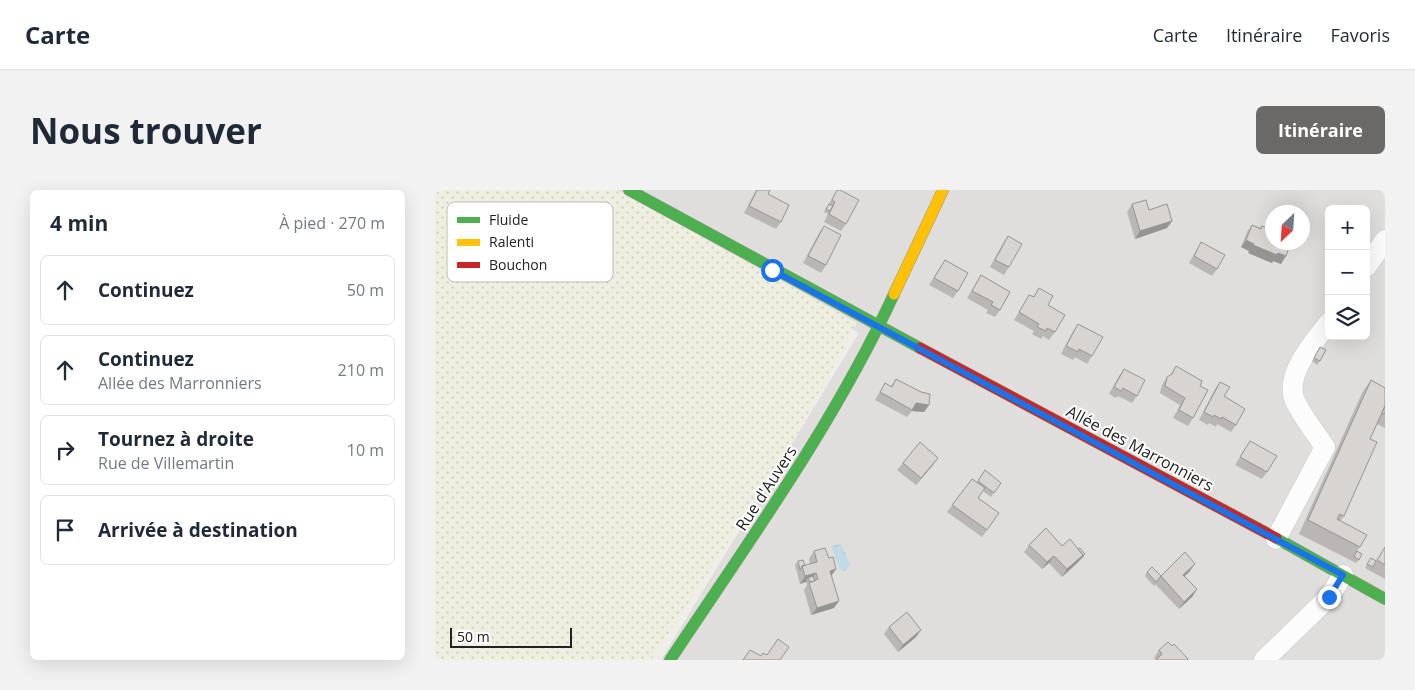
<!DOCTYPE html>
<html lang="fr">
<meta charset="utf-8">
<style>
:root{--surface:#fff;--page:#f2f2f3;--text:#1f2937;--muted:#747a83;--line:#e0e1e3;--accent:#6a6968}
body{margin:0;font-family:"Open Sans",sans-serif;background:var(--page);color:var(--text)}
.controls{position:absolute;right:15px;top:15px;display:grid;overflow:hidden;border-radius:8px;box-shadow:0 5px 20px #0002}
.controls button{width:45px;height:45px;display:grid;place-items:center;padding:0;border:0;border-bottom:1px solid var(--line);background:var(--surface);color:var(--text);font:25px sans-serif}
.compass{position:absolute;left:830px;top:15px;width:45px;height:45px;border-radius:50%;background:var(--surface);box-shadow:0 5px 20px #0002;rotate:205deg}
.scale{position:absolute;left:15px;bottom:12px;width:122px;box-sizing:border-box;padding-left:5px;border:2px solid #222;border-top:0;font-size:14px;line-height:18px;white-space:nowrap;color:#222;-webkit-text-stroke:4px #fff;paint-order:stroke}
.stop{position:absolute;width:15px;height:15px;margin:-11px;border:4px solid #1a73e8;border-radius:50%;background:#fff}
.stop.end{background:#1a73e8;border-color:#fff;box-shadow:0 1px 5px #0008}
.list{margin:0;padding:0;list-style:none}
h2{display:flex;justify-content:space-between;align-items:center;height:65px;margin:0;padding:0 20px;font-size:21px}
h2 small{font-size:16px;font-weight:400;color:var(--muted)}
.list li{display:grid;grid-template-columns:32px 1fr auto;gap:15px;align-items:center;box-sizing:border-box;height:70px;margin:0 10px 10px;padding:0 10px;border:1px solid var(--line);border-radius:8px}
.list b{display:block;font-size:19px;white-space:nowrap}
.list p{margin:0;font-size:16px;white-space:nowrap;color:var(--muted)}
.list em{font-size:16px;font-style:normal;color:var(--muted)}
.icon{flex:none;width:28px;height:28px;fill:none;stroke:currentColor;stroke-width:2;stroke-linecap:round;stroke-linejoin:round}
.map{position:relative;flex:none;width:950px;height:470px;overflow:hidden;border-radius:8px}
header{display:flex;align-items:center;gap:30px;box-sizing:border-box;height:70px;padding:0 25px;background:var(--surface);border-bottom:1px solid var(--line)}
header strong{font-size:24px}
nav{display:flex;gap:28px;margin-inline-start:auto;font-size:18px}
.intro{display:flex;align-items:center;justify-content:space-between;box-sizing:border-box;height:120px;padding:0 30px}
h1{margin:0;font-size:35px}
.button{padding:12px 22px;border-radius:8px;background:var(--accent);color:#fff;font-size:18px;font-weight:700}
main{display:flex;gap:30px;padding:0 30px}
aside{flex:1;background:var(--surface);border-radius:8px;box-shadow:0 5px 20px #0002}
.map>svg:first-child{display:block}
.residential{fill:#dfdedc;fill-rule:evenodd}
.farmland{fill:url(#farmland-dots)}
.water{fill:url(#water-ripples)}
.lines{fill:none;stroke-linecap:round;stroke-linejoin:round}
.street-casing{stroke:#c9c8c7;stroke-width:21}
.fast-casing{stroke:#999a82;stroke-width:12}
.slow-casing{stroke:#999a82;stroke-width:12}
.jam-casing{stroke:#999a82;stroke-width:12}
.street{stroke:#fdfcfc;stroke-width:20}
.fast{stroke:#4caf50;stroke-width:11}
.slow{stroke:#ffc107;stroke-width:11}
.jam{stroke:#c62828;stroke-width:11}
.wall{fill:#b9b6b5}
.shaded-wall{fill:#969493}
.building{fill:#d7d4d2;stroke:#969493}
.route{stroke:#1a73e8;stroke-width:6}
.labels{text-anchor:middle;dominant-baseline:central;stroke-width:4;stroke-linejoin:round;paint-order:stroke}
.street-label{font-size:16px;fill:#222;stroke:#fff}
.key{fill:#fff;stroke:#bdbdbd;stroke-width:1}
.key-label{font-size:14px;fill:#222}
</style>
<header>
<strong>Carte</strong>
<nav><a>Carte</a><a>Itinéraire</a><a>Favoris</a></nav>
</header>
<div class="intro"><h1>Nous trouver</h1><a class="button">Itinéraire</a></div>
<main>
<aside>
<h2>4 min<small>À pied · 270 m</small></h2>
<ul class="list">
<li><svg class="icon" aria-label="ahead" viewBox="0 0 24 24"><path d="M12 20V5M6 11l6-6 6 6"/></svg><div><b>Continuez</b></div><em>50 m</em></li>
<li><svg class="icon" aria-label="ahead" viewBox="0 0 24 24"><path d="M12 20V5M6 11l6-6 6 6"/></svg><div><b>Continuez</b><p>Allée des Marronniers</p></div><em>210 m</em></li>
<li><svg class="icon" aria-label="right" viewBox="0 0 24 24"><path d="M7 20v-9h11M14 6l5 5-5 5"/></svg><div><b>Tournez à droite</b><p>Rue de Villemartin</p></div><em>10 m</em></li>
<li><svg class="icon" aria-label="arrive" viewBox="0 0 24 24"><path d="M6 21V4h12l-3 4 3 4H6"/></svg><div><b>Arrivée à destination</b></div></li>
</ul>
</aside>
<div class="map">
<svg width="950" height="470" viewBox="0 0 950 470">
<defs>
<pattern id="farmland-dots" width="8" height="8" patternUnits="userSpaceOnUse" patternTransform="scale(1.25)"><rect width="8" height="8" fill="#efefdf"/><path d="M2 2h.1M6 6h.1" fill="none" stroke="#cdcdbf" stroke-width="1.8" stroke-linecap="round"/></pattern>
<pattern id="water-ripples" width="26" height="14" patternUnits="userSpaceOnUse" patternTransform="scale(1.25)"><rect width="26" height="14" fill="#bfdbe3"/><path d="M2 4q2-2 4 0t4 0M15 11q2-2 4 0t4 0" fill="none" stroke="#a4bcc2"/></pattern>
</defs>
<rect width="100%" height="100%" fill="#f0eeeb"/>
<path class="residential" d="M169,0H950V470H226L424,143ZM894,19H931V146H894ZM838,22H868V52H838Z"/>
<path class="farmland" d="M0,0H182L422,133L353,261L216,470H0Z"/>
<path class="water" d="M406,353L415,375L410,381L405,379L396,357Z"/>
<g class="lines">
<g class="street-casing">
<path id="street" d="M931,77L950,50
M841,349L890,257C883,247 859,215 858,204C854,178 880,152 894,132
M829,470L894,407L908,385"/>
</g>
<g class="fast-casing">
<path id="fast" d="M194,0L485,158
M841,348L950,409
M235,470C314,351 399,234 459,104"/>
</g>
<g class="slow-casing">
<path id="slow" d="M459,104L508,0"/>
</g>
<g class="jam-casing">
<path id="jam" d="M485,158L841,348"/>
</g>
<use href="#street" class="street"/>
<use href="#fast" class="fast"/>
<use href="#slow" class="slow"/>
<use href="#jam" class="jam"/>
</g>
<path class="wall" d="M321,0H335L333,4L346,32L341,39L309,23Z
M402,0L411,34L406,41L389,32L393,24L389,22Z
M697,14L737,31L732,38L700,49L692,22Z
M817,35L825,38L827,36L851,66L846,74L838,71L837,73L813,63L814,61L806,57L812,42Z
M389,36L391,75L386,83L368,73L384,43Z
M573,46L574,77L569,85L555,77L568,53Z
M766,52L782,79L777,86L754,73Z
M510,70L523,101L518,108L494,95Z
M546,85L565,120L560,127L551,123L553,120L532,108Z
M604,98L613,115L620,142L614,150L608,146L606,149L597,144L599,141L579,130L594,105L598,107Z
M643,134L657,166L652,174L640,167L638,170L626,164L638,141Z
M885,157V171L882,175L877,171Z
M741,176L765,196L758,228L753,236L738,228L745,215L725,203L727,195L732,187L735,186Z
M689,179L702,206L697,213L683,206L681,208L674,204L684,186Z
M461,189L494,215L489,222L477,221L472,227L440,210L450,193L456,196Z
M936,190L950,198V238L942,234L935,249L909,326L905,331L925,357L922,361L924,370L921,373L864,344L927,203Z
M785,192L789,206L801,235L796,242L782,234L781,237L774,233L773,235L764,230L780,199Z
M815,251L832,282L827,289L800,275Z
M503,268L481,295L462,280L468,273Z
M550,280L566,293L556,307L548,301L543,308L564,323L547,347L512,322L537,289L542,292Z
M594,355L643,359L650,364L648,368L627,387L614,373L607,379L589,362Z
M950,357V389L930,378L936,368L941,371Z
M379,361L394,368L401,379L397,385L399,418L376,425L369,400L372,395L371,392L365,394L360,375L363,371L370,376L375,374L374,369Z
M755,381L750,386L762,399L757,407L744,419L720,394L719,396L710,386L712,382L726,386Z
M454,437L486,440L481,447L463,462L449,444Z
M724,460L752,470H721L719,468Z"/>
<path class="shaded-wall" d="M737,31L732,38L700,49L705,41Z
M811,50L819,54L814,61L806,57Z
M818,55L843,63L851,66L846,74L838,71L837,73L813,63Z
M481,213L494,215L489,222L477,221Z
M503,268L498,275L481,295L486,288Z
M648,365L643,372L627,387L632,379Z
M619,366L614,373L607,379L612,372Z
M760,374L755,381L743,392L748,385Z
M401,379L396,386L395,381Z
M381,383L376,390L373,388L371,392L365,394L370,386Z
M762,399L757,407L744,419L749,412Z
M404,411L399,418L376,425L382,418Z
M486,440L481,447L463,462L468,455Z"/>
<path class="building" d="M322,0H335L333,4L354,15L346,32L314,16Z
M402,0H405L424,10L411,34L394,24L400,12L397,10Z
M711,10L714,20L732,14L737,31L705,41L697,14Z
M394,14L398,16L395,21L391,19Z
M817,35L826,39L827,36L838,40V52H856L851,66L843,63L842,65L818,55L819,54L811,50Z
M389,36L406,45L391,75L373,66Z
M573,46L587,54L574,77L560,70Z
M766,52L790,65L782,79L759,66Z
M510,70L533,83L523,101L499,88Z
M546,85L575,102L565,120L556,115L558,112L537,101Z
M604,98L618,106L613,115L630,125L620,142L612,138L611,141L602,137L604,134L584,122L594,105L599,107Z
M643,134L668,147L657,166L644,159L643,162L631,156Z
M885,157L891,160L885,171L879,168Z
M741,176L767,191L765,196L773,200L758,228L744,220L750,208L730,196L732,187L737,184Z
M689,179L710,190L702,206L688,198L686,201L679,197Z
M461,189L486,202L495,204L494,215L481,213L477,220L445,202L450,193L457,197Z
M936,190L950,198V216L935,249L942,252L909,326L905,324L902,329L932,345L925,357L873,330Z
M785,192L795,197L789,206L810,219L801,235L787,227L786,229L779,225L778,227L769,222Z
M950,216V224L947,223Z
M815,251L842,266L832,282L805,267Z
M485,252L503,268L486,288L468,273Z
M550,280L566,293L559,303L543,291Z
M537,289L550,298L543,308L564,323L552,340L517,315Z
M611,338L627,356L635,349L648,365L632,379L619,366L612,372L594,355Z
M950,357V375L942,370Z
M390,358L394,368L398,367L401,379L395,381L404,411L382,418L374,393L383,389L381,383L370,386L367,376L382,372L379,361Z
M645,358L650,364L646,368L648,365L643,359Z
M922,361L927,364L924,370L919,366Z
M750,362L760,374L748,385L762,399L749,412L726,386Z
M936,368L941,371L938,377L932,374Z
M368,370L370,376H367L365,380L363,371Z
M717,377L726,386L721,392L712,382Z
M378,386L380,391L375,392L373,388Z
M472,422L486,440L468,455L454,437Z
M343,449L354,457L345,470H308L315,460L326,466L328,463L332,465Z
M733,452L737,456L739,454L753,469L752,470H721L727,464L724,460Z"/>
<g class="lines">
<path class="route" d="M337,80L908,385L894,407"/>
</g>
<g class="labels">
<g class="street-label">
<text transform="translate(705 258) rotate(28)">Allée des Marronniers</text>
<text transform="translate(331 298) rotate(-57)">Rue d'Auvers</text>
</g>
</g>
<rect x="12" y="12" width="166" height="80" rx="8" class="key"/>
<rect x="22" y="27" width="23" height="6" fill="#4caf50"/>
<rect x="22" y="49" width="23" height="7" fill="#ffc107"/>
<rect x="22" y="72" width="23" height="6" fill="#c62828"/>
<g class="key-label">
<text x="54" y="35">Fluide</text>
<text x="54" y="57">Ralenti</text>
<text x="54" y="80">Bouchon</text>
</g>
</svg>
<div class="controls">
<button>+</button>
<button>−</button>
<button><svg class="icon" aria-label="layers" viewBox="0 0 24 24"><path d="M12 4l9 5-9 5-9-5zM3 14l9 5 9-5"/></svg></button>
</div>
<svg class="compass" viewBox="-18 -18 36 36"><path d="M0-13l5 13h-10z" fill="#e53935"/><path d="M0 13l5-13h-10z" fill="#747a83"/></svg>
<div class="scale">50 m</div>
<div class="stop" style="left:337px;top:80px"></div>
<div class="stop end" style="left:894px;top:407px"></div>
</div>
</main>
